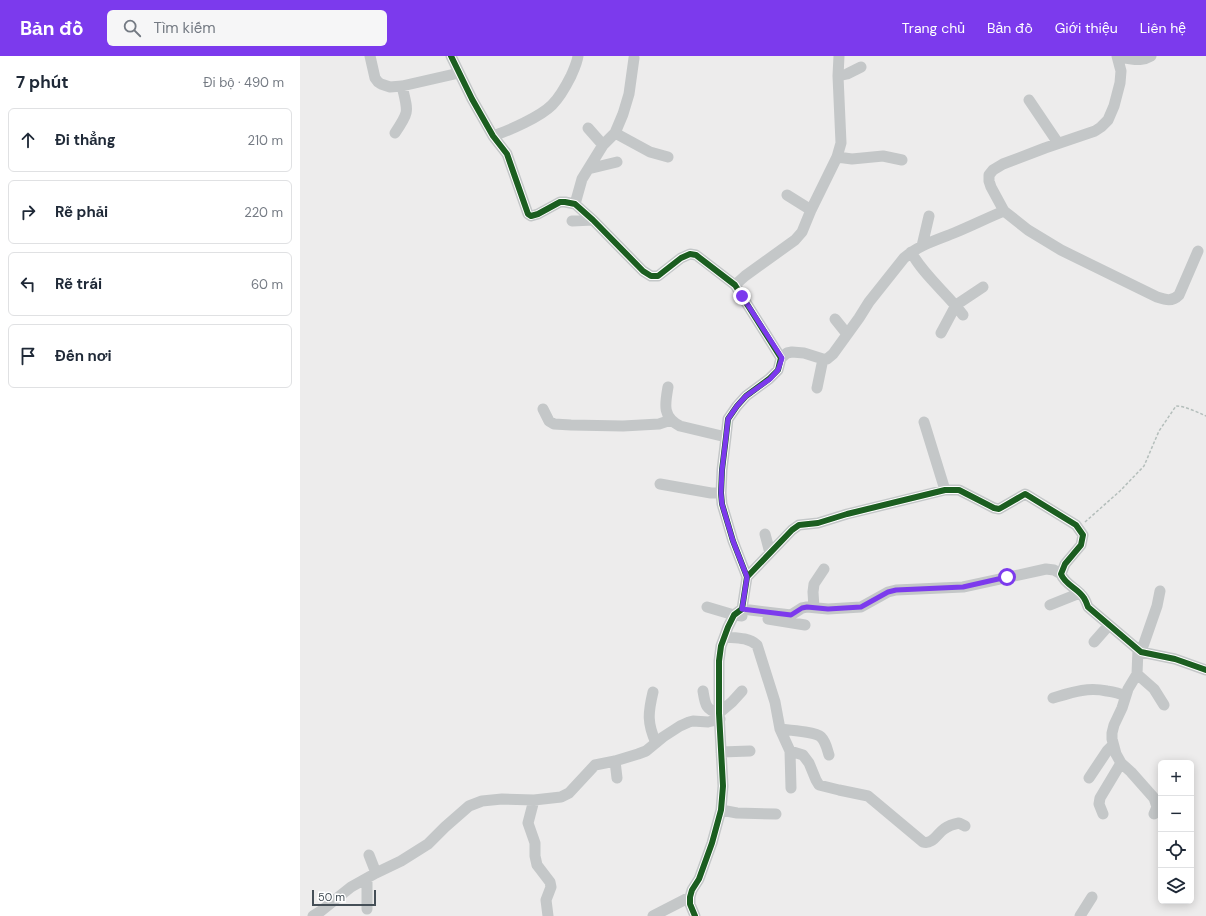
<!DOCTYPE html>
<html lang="vi">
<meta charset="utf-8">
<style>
:root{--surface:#fff;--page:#f6f6f7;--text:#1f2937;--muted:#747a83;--line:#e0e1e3;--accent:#7c3aed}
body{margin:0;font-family:"DM Sans",sans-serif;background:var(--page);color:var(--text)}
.controls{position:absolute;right:12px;bottom:12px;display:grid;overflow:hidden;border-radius:6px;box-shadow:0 2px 10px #0003}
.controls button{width:36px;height:36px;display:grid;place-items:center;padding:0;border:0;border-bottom:1px solid var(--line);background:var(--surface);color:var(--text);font:20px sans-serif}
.scale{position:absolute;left:12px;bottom:10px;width:64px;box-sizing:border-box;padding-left:4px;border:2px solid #454f57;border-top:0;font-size:11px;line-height:14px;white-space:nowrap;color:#454f57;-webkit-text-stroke:3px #fff;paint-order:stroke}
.stop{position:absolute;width:12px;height:12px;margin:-9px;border:3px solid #7c3aed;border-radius:50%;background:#fff}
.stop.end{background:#7c3aed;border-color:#fff;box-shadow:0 1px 4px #0008}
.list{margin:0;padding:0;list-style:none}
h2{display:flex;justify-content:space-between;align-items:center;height:52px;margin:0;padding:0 16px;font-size:17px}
h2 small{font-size:13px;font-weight:400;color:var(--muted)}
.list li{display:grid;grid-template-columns:26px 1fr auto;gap:12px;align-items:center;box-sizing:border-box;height:64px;margin:0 8px 8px;padding:0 8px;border:1px solid var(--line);border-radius:6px}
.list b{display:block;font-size:15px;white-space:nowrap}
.list em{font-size:13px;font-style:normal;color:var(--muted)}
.icon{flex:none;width:22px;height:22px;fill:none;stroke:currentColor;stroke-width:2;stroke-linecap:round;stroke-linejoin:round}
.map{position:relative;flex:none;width:906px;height:860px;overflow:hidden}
header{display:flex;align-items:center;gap:24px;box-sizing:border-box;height:56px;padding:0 20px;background:var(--accent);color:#fff}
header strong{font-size:19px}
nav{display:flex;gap:22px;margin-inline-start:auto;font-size:14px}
.search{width:280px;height:36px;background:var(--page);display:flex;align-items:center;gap:10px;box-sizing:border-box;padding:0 14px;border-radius:6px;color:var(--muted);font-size:15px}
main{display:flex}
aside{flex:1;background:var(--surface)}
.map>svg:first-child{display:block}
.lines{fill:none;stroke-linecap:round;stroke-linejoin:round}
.path{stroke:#b4bebb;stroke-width:1.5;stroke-dasharray:3 2;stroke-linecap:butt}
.minor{stroke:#c4c7c8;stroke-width:11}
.cycleway-casing{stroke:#fff;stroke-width:8}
.cycleway{stroke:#1b5e20;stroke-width:6}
.route{stroke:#7c3aed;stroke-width:5}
</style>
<header>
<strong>Bản đồ</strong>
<div class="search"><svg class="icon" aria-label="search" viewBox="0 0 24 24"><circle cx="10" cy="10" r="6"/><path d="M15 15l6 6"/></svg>Tìm kiếm</div>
<nav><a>Trang chủ</a><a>Bản đồ</a><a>Giới thiệu</a><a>Liên hệ</a></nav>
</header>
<main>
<aside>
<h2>7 phút<small>Đi bộ · 490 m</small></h2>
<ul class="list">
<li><svg class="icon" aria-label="ahead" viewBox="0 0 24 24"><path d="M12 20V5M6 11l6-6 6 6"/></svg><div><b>Đi thẳng</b></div><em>210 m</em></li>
<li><svg class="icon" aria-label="right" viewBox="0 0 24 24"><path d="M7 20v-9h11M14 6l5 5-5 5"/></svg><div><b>Rẽ phải</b></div><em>220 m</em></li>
<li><svg class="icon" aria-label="left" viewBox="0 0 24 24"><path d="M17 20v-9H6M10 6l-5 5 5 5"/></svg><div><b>Rẽ trái</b></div><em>60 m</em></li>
<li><svg class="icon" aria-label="arrive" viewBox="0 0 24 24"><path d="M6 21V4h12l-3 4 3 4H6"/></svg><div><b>Đến nơi</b></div></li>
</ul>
</aside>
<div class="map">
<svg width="906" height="860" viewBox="0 0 906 860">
<rect width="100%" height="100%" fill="#edecec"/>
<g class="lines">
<path class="path" d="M785,466L820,435L844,410L859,375L876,350C885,350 897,356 906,360"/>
<path class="minor" d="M70,0L75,22L78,26L81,28L90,31L102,30L159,17
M151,0L172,43L193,80L207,98L228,158L231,160L238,158L260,146H265L275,148L293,164L343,215L351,220H358L381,202L390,198L396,199L435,229L481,302L478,314L469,323L446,340L437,350L428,363L426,381L422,414L421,437L422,448L433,485L447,521L442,553L434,559L428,571L421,590L419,605V657L423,730L421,754L412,787L399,823L392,834L390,841V848L395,860
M817,0L821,15L820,27L814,50L808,64L801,71L795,75L745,92L703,108L693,114L689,119V125L691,131L704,155L728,174L761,194L857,241C866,244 872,246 879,239L898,195
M824,2C834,3 841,6 851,0
M538,20L547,18L561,11
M729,44L758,87
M288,72L303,89
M95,77C110,55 108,56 102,30
M315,77L350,96L368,101
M193,80C210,74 240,61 252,49C260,41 266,30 271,20C274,13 277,7 278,0
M537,101L552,103L583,100L602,104
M288,113L317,106
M487,139L511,154
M275,148L282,123L303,89L315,77L323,58L329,38L334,2
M272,165L293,164
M622,190L629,160
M611,196C624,220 647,237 663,259
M435,229L445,220L495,184L502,176L511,154L537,101L541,87L538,20L539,0
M535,263L547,278
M641,277L656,249L683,231
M481,302L487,297L492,296L504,297L523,303H527L533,298L559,262L569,246L604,202C619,189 637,184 654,177C671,170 687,162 704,155
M368,331C365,348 362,361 380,370L426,381
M517,332L523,303
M243,353L249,365L254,368L271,369L323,370L359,368L371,364
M624,366L645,434
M360,428L411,437H421
M465,478L470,497
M447,521L492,474L499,469L518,467L547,458L645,434H659L694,452L699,453L725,438L727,439L776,469L783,479L781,489L765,508L761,518C765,529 778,532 784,542C786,545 787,548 788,551L841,596L875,603L906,614
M750,549L780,537
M407,551L434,559L442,560
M514,552L513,536L514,528L524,513
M442,553L491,559L502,552L507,551L528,553L561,551L588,536L596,534L663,531L746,513L754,514L761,518
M468,563L505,569
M425,581C435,582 448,581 457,589L475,646L480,673L490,695L503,699L509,707L516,724L519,729L539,734L568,740L623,786C632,789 637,778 644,773C648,770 654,768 659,767L665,770
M794,586L809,569
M838,593L837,618L828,633L822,652L814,669L812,677V683L816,698L821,707L831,716L854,742L857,751L854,758
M841,596L857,550L860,535
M837,618L854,633L864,649
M403,635C405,647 405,654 419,657L432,646L442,635
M353,636C348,657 347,667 356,687
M753,642C773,636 787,631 807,635C814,636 819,637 825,640
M480,673C489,674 516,676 521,681C526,686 527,693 529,699
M490,695L491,732
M421,696L450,695
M315,705L317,722
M789,722L807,695L813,689
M234,744L228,767L235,787V800L237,809L250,826L251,831L246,844L248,860
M421,754L437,757L476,758
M803,758L799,748L800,742L821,707
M69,799L76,817
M67,853V822
M13,860L21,855L51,831L76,817L101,805L128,788L145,771L169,750L182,745L202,743L234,744L261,741L269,737L295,709L315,705L338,698L346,695L363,681L380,670L389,666L393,665L408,666L420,663
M353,860L390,841
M780,860L792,841"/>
<g class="cycleway-casing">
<path id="cycleway" d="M151,0L172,43L193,80L207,98L228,158L231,160L238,158L260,146H265L275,148L293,164L343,215L351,220H358L381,202L390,198L396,199L435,229L481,302L478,314L469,323L446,340L437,350L428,363L426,381L422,414L421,437L422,448L433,485L447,521L442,553L434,559L428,571L421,590L419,605V657L423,730L421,754L412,787L399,823L392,834L390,841V848L395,860
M447,521L492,474L499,469L518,467L547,458L645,434H659L694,452L699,453L725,438L727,439L776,469L783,479L781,489L765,508L761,518C765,529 778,532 784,542C786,545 787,548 788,551L841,596L875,603L906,614"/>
</g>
<use href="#cycleway" class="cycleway"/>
</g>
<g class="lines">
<path class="route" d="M442,240L482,302L478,314L470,323L446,340L437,350L428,363L426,381L422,414L421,437L422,448L433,485L447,521L442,553L491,559L502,552L507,551L528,553L561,551L588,536L596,534L663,531L707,521"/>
</g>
</svg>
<div class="controls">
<button>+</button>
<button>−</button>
<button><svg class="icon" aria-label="locate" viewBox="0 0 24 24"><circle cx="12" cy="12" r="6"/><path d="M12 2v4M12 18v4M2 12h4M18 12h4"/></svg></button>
<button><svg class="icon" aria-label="layers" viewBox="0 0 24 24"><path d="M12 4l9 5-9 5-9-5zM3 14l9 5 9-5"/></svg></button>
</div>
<div class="scale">50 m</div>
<div class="stop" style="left:707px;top:521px"></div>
<div class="stop end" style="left:442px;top:240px"></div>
</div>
</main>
